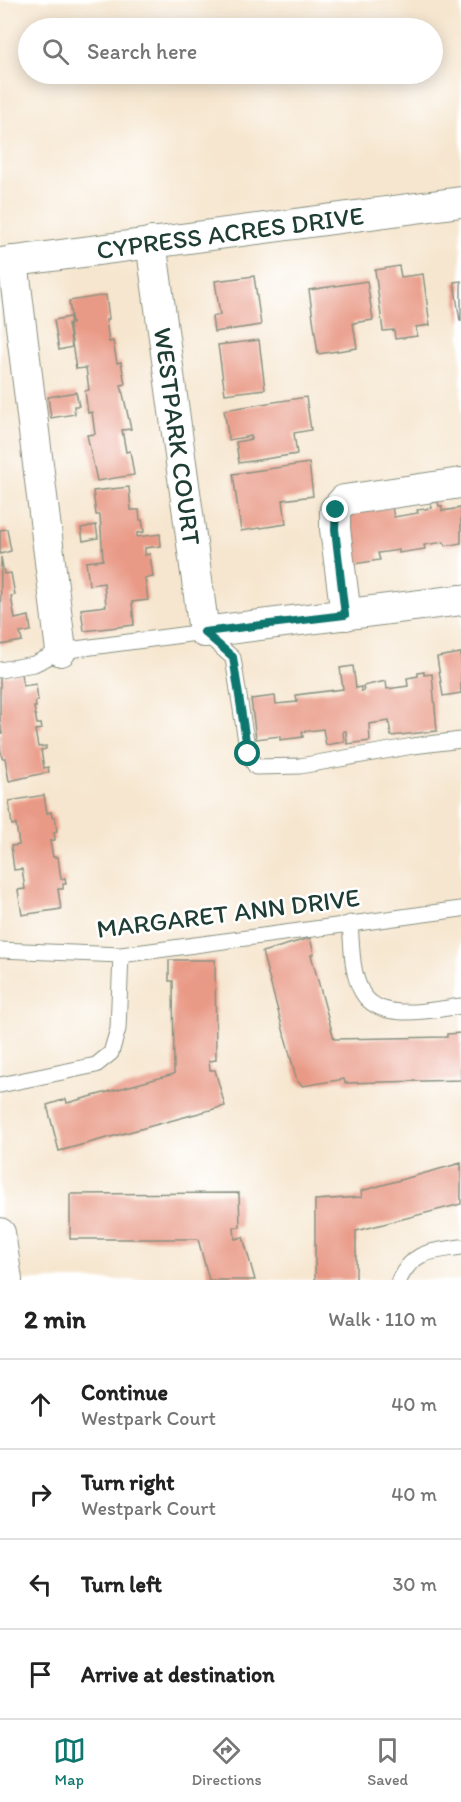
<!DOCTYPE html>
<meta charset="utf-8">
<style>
:root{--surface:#fff;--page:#f6f6f6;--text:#222;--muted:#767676;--line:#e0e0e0;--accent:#0f766e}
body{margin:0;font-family:Itim,sans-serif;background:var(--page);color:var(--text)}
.stop{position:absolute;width:18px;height:18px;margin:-14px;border:4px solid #0f766e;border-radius:50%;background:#fff}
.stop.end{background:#0f766e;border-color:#fff;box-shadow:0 2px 6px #0008}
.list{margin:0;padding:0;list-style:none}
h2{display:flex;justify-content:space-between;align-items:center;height:78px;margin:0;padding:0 24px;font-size:26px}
h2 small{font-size:20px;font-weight:400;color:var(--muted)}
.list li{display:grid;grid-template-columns:39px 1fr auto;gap:18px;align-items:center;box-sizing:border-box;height:90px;padding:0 24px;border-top:2px solid var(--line)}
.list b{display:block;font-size:22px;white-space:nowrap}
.list p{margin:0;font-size:20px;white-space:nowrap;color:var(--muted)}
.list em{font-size:20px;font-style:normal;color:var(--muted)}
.icon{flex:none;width:33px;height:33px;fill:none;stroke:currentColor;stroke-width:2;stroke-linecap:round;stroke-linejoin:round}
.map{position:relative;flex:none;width:461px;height:1280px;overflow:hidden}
.search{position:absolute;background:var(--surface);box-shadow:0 3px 15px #0003;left:18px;right:18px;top:18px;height:66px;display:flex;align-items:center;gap:15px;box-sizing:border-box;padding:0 21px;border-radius:33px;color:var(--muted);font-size:22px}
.sheet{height:438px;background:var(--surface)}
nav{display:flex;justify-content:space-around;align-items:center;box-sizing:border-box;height:84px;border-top:2px solid var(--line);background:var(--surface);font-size:16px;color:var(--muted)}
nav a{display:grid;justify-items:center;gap:3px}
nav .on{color:var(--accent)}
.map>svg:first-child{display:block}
.building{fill:#e99a86}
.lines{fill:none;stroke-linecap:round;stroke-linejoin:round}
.service-casing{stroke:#8a9282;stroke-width:17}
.minor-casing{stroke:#8a9282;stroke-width:32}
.service{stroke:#fff;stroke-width:15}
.minor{stroke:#fff;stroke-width:30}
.route{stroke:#0f766e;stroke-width:8}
.labels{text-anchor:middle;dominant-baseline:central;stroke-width:5;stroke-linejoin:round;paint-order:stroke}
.street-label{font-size:26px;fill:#1f3d34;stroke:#fff}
</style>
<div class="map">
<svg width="461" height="1280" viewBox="0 0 461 1280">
<rect width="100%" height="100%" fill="#fff"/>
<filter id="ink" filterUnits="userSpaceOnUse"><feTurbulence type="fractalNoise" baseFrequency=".0167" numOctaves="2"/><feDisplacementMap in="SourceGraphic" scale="12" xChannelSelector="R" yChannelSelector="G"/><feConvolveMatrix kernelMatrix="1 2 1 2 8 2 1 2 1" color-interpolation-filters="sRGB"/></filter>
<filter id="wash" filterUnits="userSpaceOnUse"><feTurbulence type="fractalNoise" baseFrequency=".008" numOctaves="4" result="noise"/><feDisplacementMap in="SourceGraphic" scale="24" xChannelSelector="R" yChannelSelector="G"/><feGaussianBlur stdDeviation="1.35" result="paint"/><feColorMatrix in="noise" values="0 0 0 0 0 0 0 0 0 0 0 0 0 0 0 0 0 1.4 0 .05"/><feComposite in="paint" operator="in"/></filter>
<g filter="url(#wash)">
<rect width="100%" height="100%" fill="#f6e6cf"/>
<g id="blocks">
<path class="building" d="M399,266L401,277L423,274L430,325L416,327L417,336L395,339L394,330L383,331L375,270Z
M254,276L261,325L214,332L212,317L220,315L215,281Z
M367,281L373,320L353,323L357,348L318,354L309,290Z
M461,281V321H460L454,282Z
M106,295L109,319L106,320L109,342L113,341L117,363L121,362L125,384L121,385L131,429L122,430L126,452L130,451L134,475L97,481L87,435L95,434L92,412L88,413L85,391L89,390L86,368L76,369L69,324H72L69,301Z
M70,317L71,324H68L72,347L59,350L54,320Z
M259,340L265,389L225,394L218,345Z
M76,392L79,406H74L75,414L51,418L48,397Z
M306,397L311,430L294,433L297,454L239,463L236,442L252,439L251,436L229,440L224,410Z
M309,463L313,496L283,500L286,524L241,531L233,474Z
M129,487L131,510H139L140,520H142L144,532L137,533V537L160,534L161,546L145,548V555L150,554L153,577L145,578L148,600L132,602L134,625L84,631L81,609L106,606L104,583L89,585L86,562L103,560L100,515H96L93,491Z
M438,502L439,506H442V511L461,508V543L445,546L444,542L424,545L425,549L399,553V550L378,553L380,560L354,564L346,516L351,515V511L392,507L394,517L418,513L417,510L432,508L431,503Z
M96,525L98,538L83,541L81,528Z
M7,529L11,551L0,554V530Z
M1,557L4,574L11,573L15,595L11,596L15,619L29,616L31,631L20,633L22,641L0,645Z
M461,653V693L443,696L437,657Z
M353,666L356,688L361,687V691H364L363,686L386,681L387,689L408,686L407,678L418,676V673L424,672V675L432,674L437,731L391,736L389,721L369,724L370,741L347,744L346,731H343L344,742L326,745L323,729L302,732L303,737L280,740V736L256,739L251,699L275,696L276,704L297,702L296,695L343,689L340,668Z
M21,673L23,686L36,684L38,701L35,702L36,707H34L37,724H41L42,729L35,730L38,747L46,746V749L41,750L44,768L48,767L49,772L9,781L5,758H2L0,747V734H2L0,721V677Z
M44,795L47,813L51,812L52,817H55L57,831L54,832L55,840L50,841L53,857H58L61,879L65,878L66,884H63V889H58L61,909L22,915L18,890L25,889L22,869L14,870L11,846L19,845L16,824L12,825L9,801Z
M310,938L314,954L311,955L334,1039L447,1037V1034L461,1033V1080L345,1083L344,1079L303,1086L297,1081L262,952Z
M169,960H215L216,1060L209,1061L210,1070H215L225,1106L59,1151L47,1105L66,1099L67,1103L174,1074L173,981H169Z
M461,1163V1204L356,1231V1280H315V1200L362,1197L361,1191Z
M239,1193L240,1227H234L235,1239L243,1237L255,1280H209L198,1239H70V1194Z"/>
</g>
</g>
<g filter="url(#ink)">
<use href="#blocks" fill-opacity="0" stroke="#8a9282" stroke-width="1.5"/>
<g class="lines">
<g class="service-casing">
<path id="service" d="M0,670L34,664L61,651L204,632L233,658L248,754L256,767L300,766L413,746L461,740
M350,923C352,945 351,973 362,992C379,1023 431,1010 461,1006
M0,950L121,955L461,909
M0,1085L96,1065L111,1053L118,1029L121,955
M399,1280C414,1250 430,1252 461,1247"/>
</g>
<g class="minor-casing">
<g id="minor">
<path id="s1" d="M151,242L204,632L461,600"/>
<path d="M13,261L61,651"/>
<path id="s2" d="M0,263L461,202"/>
<path d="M346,615L335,529V510L344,500L461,483"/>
<path d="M0,1233L7,1280"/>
</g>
</g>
<use href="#service" class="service"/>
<use href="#minor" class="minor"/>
</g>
</g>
<g class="lines" filter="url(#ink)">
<path class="route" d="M248,754L233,657L204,632L345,615L335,529L336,510"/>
</g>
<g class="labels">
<g class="street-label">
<text stroke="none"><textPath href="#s2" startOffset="232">CYPRESS ACRES DRIVE</textPath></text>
<text stroke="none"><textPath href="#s1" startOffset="196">WESTPARK COURT</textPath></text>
<text transform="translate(228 913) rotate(-7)">MARGARET ANN DRIVE</text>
</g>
</g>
</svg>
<div class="stop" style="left:248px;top:754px"></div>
<div class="stop end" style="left:336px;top:510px"></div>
<div class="search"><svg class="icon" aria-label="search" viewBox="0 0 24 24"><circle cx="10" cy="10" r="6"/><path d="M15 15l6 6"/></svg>Search here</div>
</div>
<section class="sheet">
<h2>2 min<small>Walk · 110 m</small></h2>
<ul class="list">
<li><svg class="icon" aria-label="ahead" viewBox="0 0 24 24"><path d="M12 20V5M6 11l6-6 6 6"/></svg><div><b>Continue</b><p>Westpark Court</p></div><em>40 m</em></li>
<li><svg class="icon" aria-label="right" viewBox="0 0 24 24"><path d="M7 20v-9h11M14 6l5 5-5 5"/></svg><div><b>Turn right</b><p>Westpark Court</p></div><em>40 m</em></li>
<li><svg class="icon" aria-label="left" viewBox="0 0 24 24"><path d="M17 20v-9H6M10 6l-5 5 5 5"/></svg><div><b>Turn left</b></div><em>30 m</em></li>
<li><svg class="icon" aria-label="arrive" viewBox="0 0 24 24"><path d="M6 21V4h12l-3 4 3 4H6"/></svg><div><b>Arrive at destination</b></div></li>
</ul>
</section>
<nav>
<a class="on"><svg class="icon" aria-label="map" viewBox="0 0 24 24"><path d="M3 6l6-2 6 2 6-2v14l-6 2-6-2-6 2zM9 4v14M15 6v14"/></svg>Map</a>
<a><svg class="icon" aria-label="directions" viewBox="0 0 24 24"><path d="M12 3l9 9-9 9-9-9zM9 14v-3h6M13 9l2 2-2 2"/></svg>Directions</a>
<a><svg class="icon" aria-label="saved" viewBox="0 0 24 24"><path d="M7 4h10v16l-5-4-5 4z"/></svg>Saved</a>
</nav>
